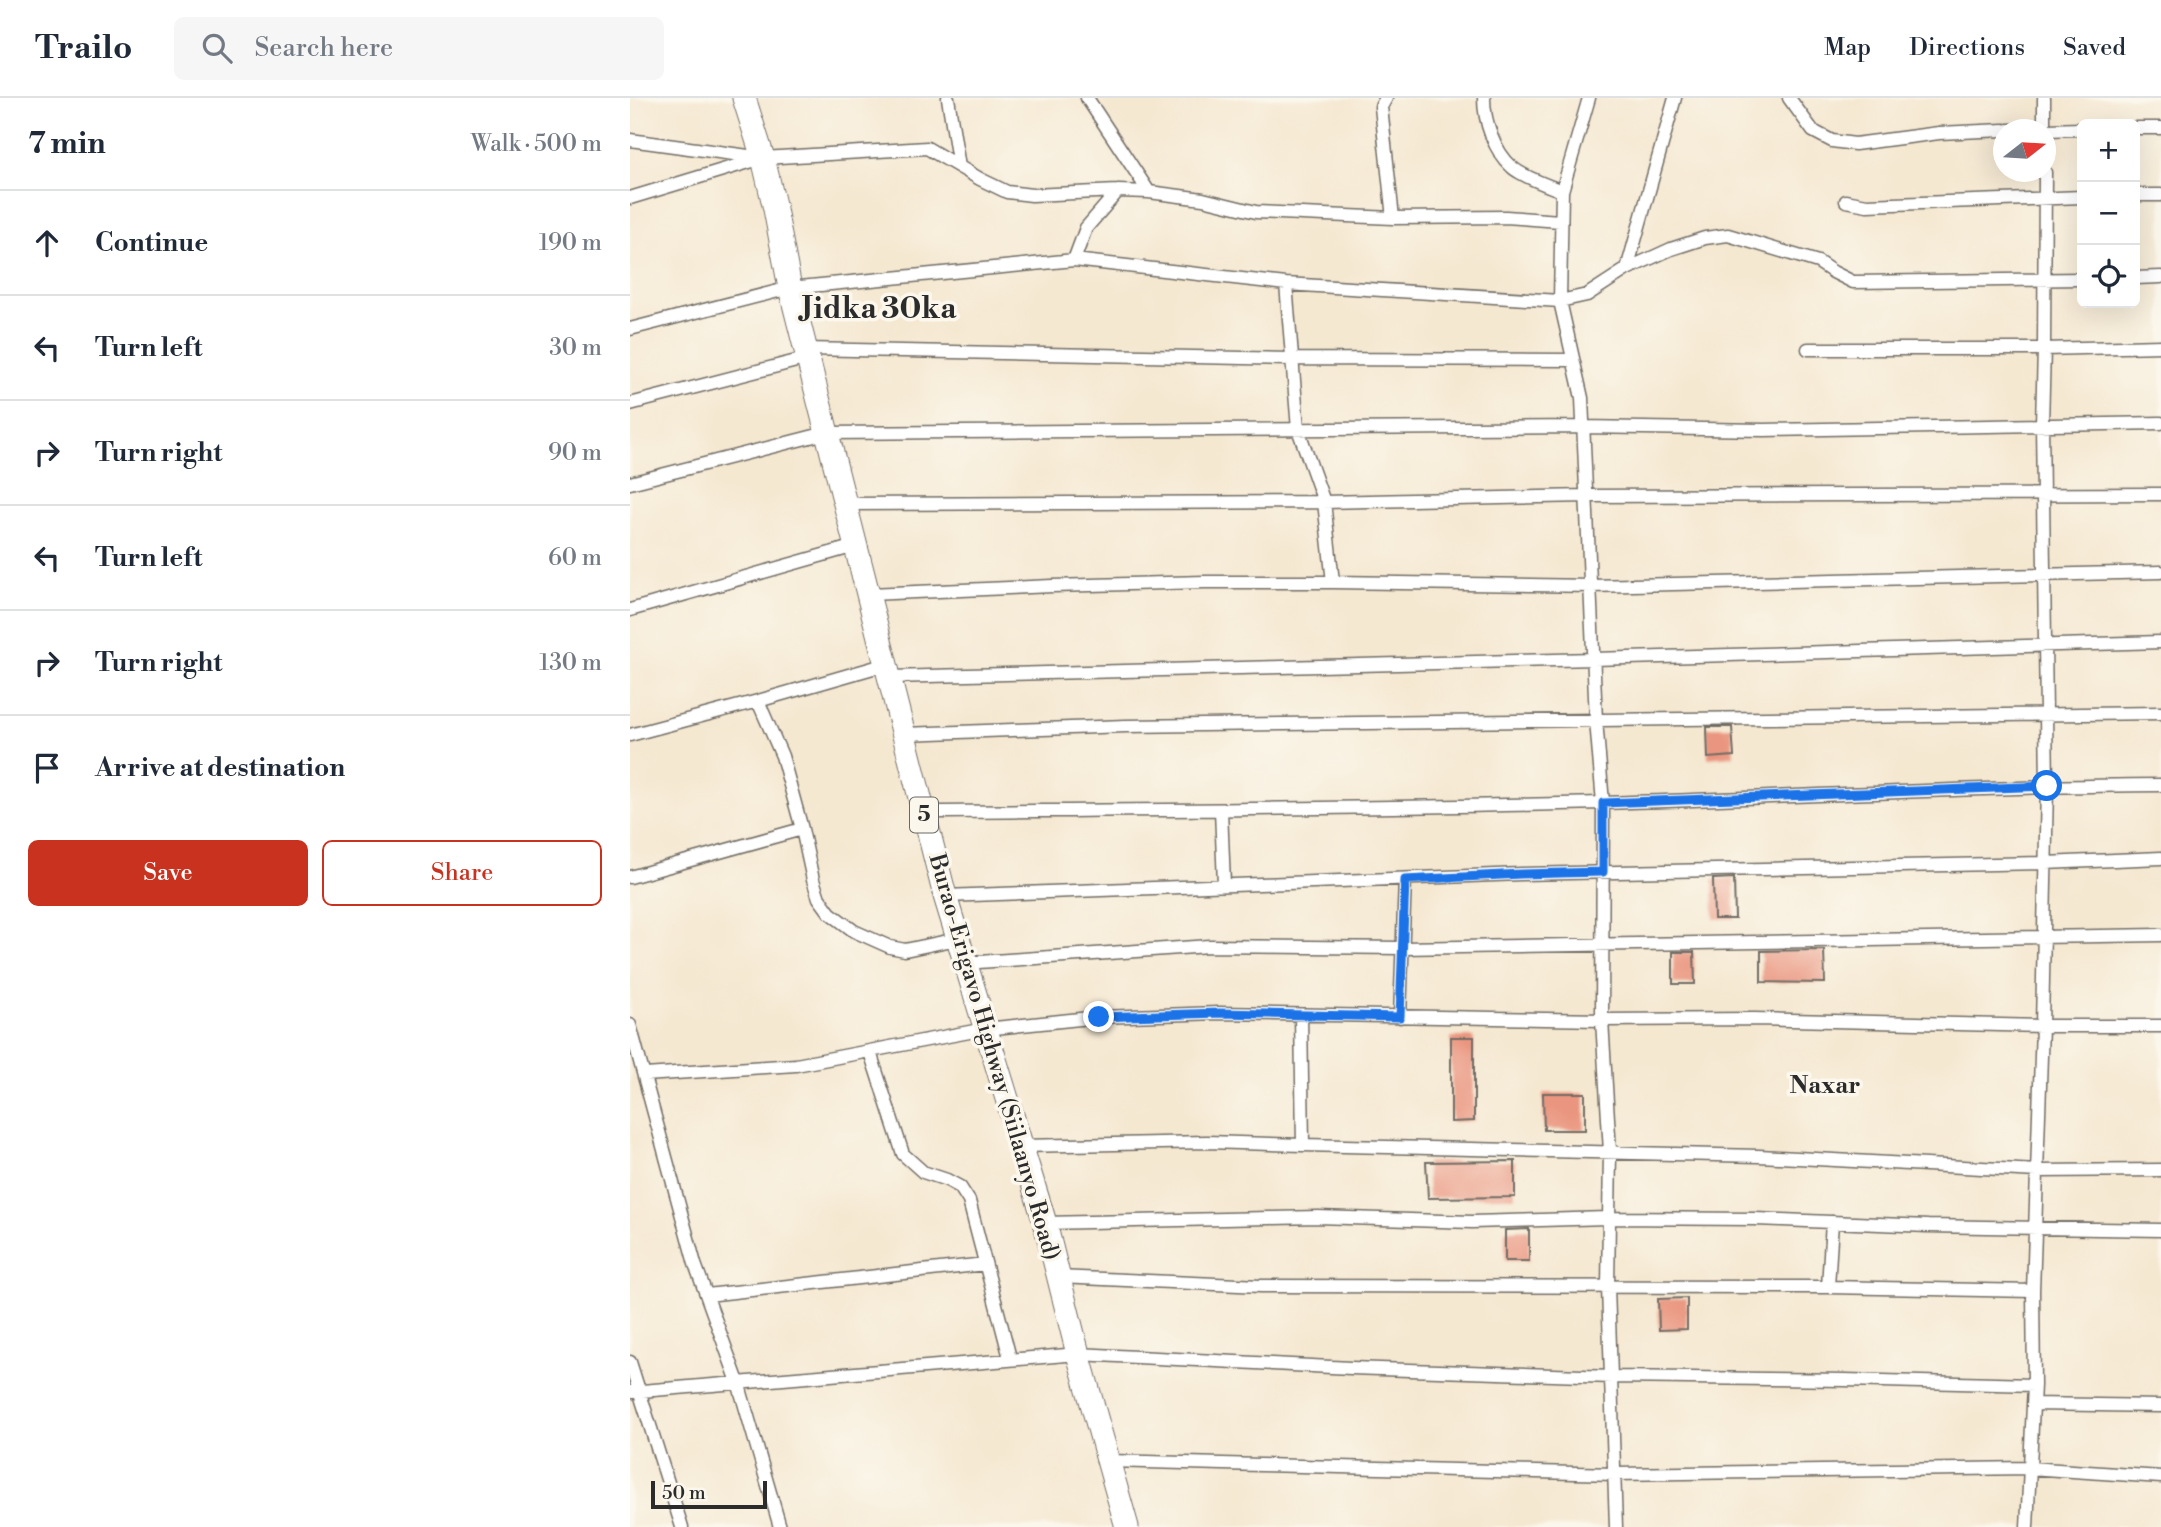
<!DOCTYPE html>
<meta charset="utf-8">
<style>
:root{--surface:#fff;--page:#f6f6f7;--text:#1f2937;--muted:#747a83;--line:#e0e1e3;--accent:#c8321e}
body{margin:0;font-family:"Libre Bodoni",serif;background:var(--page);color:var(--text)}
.controls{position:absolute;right:21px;top:21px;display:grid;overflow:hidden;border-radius:10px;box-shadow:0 7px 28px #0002}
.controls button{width:63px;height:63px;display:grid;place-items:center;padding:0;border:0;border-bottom:2px solid var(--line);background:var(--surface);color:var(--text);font:35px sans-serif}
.compass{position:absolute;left:1363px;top:21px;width:63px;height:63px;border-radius:50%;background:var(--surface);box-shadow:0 7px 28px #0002;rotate:73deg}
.scale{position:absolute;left:21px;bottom:18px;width:116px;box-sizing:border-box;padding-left:7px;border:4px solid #2b2b2b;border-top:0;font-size:19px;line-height:24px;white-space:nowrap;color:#2b2b2b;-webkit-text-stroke:5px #fbf7ec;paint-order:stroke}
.stop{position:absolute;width:21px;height:21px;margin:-16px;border:5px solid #1a73e8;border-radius:50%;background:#fff}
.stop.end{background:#1a73e8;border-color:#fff;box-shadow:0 2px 7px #0008}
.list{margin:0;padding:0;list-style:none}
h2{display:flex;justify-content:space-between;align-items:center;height:91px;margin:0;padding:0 28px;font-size:30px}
h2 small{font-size:23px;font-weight:400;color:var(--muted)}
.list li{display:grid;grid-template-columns:46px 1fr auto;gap:21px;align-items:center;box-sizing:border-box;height:105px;padding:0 28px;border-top:2px solid var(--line)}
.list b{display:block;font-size:26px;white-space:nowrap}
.list em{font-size:23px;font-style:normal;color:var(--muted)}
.actions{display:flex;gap:14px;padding:21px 28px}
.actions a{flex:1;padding:16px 0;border:2px solid var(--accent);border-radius:10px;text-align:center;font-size:24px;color:var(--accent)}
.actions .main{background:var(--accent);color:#fff}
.icon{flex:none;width:38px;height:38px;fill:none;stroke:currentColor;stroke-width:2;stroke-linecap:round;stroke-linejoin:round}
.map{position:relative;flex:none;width:1531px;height:1429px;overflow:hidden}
header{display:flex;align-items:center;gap:42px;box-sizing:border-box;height:98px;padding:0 35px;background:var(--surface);border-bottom:2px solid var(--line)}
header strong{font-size:33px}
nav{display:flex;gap:38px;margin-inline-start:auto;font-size:24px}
.search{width:490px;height:63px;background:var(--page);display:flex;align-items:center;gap:18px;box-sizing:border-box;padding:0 24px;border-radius:10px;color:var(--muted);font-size:26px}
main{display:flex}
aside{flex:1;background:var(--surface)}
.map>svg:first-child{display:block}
.building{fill:#ea957f}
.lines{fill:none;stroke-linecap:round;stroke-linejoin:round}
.street-casing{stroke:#726d65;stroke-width:15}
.highway-casing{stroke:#726d65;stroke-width:25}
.street{stroke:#fff;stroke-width:12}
.highway{stroke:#fff;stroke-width:23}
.route{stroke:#1a73e8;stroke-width:9}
.labels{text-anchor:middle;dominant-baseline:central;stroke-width:7;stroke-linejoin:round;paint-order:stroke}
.shield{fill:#fbf7ec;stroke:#696865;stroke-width:2}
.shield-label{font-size:21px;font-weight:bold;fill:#2b2b2b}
.street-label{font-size:23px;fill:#2b2b2b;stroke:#fbf7ec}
.neighbourhood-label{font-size:24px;font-weight:bold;fill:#2b2b2b;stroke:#fbf7ec}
.district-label{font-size:30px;font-weight:bold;fill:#2b2b2b;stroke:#fbf7ec}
</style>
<header>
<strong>Trailo</strong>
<div class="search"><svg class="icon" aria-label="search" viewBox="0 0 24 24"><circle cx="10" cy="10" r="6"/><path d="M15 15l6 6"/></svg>Search here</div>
<nav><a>Map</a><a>Directions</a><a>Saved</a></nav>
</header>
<main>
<aside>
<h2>7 min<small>Walk · 500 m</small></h2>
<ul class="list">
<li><svg class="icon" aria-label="ahead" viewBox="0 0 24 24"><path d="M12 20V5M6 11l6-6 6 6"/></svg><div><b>Continue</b></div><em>190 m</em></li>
<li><svg class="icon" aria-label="left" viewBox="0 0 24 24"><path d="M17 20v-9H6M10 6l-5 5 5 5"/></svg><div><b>Turn left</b></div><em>30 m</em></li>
<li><svg class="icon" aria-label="right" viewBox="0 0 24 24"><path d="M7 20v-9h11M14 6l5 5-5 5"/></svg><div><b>Turn right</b></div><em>90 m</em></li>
<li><svg class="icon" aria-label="left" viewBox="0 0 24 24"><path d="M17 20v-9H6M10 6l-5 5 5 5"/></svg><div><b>Turn left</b></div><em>60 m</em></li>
<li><svg class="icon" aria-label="right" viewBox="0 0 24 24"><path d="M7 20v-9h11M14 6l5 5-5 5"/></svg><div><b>Turn right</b></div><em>130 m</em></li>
<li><svg class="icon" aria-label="arrive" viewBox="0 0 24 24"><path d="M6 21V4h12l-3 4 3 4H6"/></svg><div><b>Arrive at destination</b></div></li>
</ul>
<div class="actions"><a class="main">Save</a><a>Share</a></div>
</aside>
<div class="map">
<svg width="1531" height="1429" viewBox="0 0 1531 1429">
<rect width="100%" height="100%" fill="#fbf7ec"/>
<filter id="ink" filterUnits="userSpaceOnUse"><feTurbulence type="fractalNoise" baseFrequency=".0143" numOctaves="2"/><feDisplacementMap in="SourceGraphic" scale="14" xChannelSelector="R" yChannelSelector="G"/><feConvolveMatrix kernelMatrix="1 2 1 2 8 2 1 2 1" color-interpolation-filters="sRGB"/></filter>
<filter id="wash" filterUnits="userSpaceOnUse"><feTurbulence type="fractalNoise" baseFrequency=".00686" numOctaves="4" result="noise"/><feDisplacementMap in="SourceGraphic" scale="28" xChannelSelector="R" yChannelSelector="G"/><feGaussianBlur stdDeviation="1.57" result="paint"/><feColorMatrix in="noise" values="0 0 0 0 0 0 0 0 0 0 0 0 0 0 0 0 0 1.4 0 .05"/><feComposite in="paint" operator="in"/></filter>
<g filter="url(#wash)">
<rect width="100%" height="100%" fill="#f5e8d1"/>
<g id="blocks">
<path class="building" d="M1077,629H1102L1104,658L1078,660Z
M1104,780L1105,821H1084L1083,781Z
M1194,852L1195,885L1131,884V853Z
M1043,854H1064L1065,886H1043Z
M821,939H844V1023L821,1024Z
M913,995H955V1032H914Z
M885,1063V1099L798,1100L796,1064Z
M899,1131V1163H875V1132Z
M1057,1200V1231L1029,1232L1028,1201Z"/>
</g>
</g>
<g filter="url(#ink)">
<use href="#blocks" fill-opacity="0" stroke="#726d65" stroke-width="2"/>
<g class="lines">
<g class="street-casing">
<path id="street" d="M318,0L329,69
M457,0L519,94
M756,0L751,9L763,120
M854,0C854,23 864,53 882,69C891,78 919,88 932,93
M959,0L932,93L930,203L952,300L966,622L973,705L972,922L980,1054L978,1189L986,1429
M1159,0L1183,33L1202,43L1225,46L1309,35L1374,32
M1505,30H1531
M1378,32H1396
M1414,32V0
M1416,32L1452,31
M0,42L133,60L297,50L350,81L377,94L402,97L488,93L519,94L573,101L626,114L763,120L876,119L930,123
M1505,97H1531
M0,100L129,61
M1216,103L1237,107L1452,99
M444,162L456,130L488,93
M997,171L1045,0
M1505,180L1531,179
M656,186L668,331L694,404L703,484
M0,231L160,190L444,162L656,186L930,203L957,197L997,171L1041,151L1075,140L1098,137L1188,164L1203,174L1223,184L1452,181
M175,251L661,261L942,262
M1178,251H1414L1531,248
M0,306L178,260
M0,385L196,335L953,329L1134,332L1531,325
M215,406L694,404L957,398L1531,396
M239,496L422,488L575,484H703L961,488L1531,474
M0,512L225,448
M260,579L964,561L1531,544
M128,603L152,658L172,731L183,782L189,800L200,815L224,833L260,849L275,852L327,841
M274,636L496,628L1531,615
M0,637L128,603L257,566
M591,712L594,786
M294,714C520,712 746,711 972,705C1158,700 1344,688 1531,687
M0,779L172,731
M315,798L891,776L1415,765L1531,760
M334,865L579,848L772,850L1531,837
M671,917L673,1047L1129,1058L1407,1073L1531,1072
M770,919L775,781
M0,927L65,1166L108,1284L150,1429
M240,954L273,1056L293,1074L317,1082L330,1089L339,1103L380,1260
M15,977L166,967L355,931L469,919L589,915L972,922L1124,921L1412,928H1531
M392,1048L577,1044L673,1047
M415,1125L688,1119L842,1124L977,1120L1125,1121L1298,1128L1531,1132
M428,1179L631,1188L1198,1189L1403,1193
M1198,1189L1202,1124
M77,1197L355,1166
M0,1264L52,1429
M0,1294L448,1256L721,1270L982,1279L1215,1282L1404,1287
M1403,1306L1531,1308
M478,1363L985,1376L1399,1370L1531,1379
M1397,1429L1404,1287L1403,1193L1412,928L1417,688L1412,326L1414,251L1415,74"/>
</g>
<g class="highway-casing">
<path id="highway" d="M114,0L133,60L145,111L160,190L315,798L415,1125L448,1256L497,1429"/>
</g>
<use href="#street" class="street"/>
<use href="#highway" class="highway"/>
</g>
</g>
<g class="lines" filter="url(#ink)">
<path class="route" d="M469,919L589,915L770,919L775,782L891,776L973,774V705L1417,688"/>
</g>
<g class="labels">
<rect class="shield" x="280" y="699.5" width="28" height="35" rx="5"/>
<g class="shield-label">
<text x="294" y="717">5</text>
</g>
<g class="street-label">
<text transform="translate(364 959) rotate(74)">Burao-Erigavo Highway (Siilaanyo Road)</text>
</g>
<g class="neighbourhood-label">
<text x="1195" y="988">Naxar</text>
</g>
<g class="district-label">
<text x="249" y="211">Jidka 30ka</text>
</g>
</g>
</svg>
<div class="controls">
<button>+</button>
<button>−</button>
<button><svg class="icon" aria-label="locate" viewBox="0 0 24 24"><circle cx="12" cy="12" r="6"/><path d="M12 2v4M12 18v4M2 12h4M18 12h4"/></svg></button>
</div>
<svg class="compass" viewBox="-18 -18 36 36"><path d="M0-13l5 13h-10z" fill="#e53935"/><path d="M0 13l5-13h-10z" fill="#747a83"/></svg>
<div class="scale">50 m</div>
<div class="stop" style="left:1417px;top:688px"></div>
<div class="stop end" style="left:469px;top:919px"></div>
</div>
</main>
